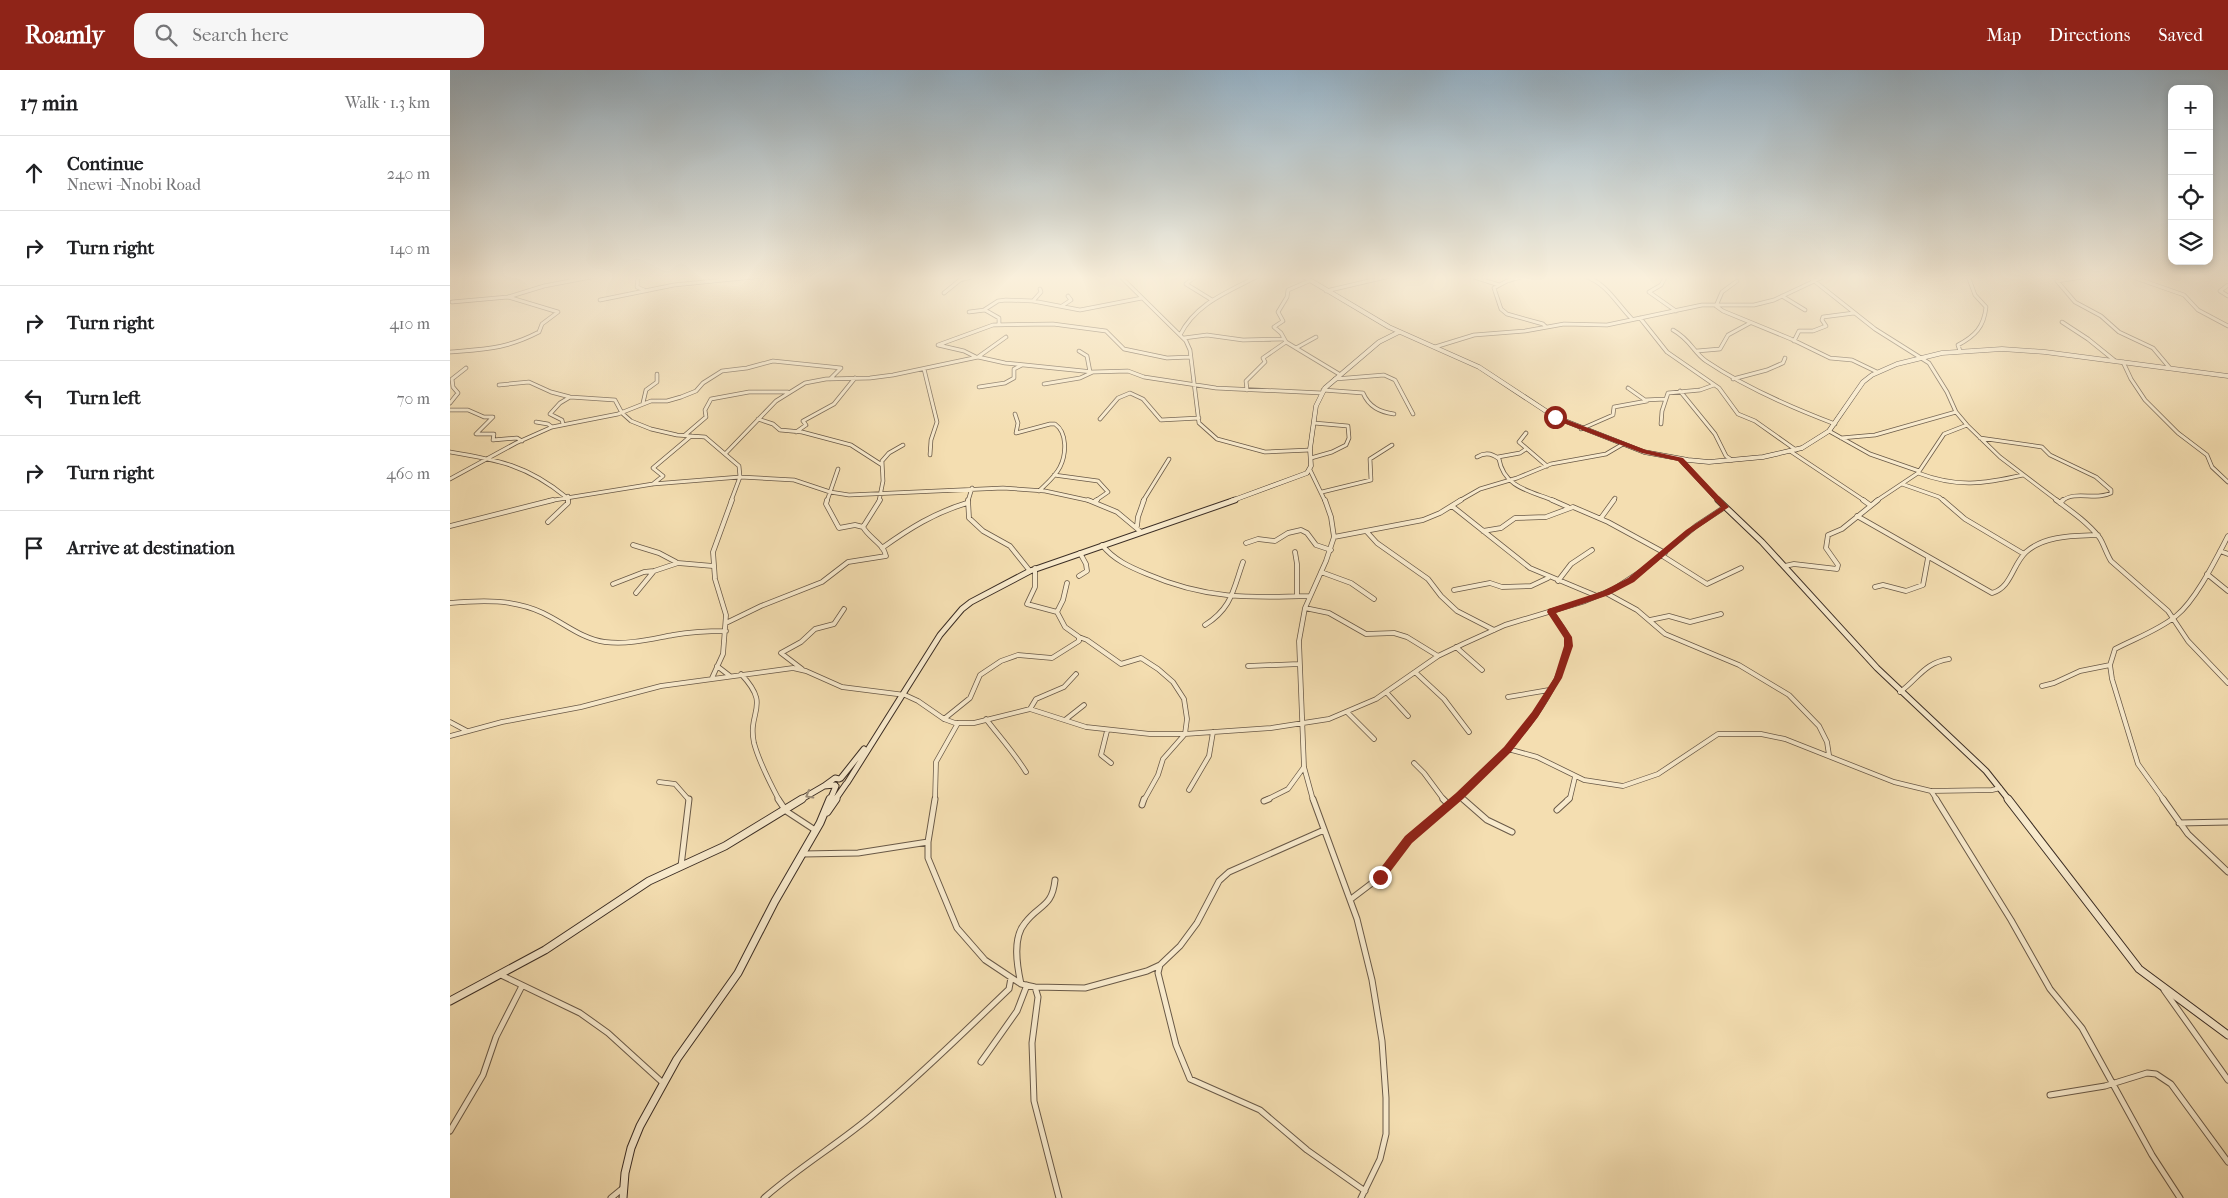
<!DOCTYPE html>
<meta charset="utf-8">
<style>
:root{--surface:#fff;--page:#f6f6f6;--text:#202124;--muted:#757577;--line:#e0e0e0;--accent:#8f2418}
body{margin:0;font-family:"IM FELL French Canon",serif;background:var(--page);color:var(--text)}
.controls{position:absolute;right:15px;top:15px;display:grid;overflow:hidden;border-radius:10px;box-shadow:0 2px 8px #0003}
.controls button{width:45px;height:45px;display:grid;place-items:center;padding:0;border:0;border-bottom:1px solid var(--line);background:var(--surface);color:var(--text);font:25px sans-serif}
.stop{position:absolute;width:15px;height:15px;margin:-11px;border:4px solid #8f2418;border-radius:50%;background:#fff}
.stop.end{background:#8f2418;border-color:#fff;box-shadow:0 1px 5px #0008}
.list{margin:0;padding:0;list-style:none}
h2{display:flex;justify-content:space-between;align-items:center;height:65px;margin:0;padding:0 20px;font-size:21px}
h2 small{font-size:16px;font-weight:400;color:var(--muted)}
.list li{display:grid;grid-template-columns:32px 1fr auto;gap:15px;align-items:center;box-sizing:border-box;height:75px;padding:0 20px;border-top:1px solid var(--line)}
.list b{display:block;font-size:19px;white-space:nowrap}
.list p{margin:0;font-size:16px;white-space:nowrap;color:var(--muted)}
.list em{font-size:16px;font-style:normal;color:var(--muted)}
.icon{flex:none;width:28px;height:28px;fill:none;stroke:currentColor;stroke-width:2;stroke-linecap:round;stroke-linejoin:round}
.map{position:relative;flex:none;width:1778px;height:1128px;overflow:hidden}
header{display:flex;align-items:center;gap:30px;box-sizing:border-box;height:70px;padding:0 25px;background:var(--accent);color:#fff}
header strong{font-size:24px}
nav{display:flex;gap:28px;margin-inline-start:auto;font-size:18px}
.search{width:350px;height:45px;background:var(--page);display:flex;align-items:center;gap:12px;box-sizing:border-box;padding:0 18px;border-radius:15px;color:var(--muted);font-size:19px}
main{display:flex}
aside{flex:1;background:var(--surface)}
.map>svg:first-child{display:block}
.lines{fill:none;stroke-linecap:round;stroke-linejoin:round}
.street-far2-casing{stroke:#695947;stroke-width:4.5}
.street-far1-casing{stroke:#695947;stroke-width:5.5}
.street-casing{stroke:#695947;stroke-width:7}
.secondary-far2-casing{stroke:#3b2d24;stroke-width:5}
.secondary-far1-casing{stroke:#3b2d24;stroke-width:7}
.secondary-casing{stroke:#3b2d24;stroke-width:9}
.street-far2{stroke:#f8eacc;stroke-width:3}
.street-far1{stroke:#f8eacc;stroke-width:4}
.street{stroke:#f8eacc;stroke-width:5}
.secondary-far2{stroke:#f8eacc;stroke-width:4}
.secondary-far1{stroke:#f8eacc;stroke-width:5}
.secondary{stroke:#f8eacc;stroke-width:7}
.oneway{stroke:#9a8c78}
.route{fill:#8f2418}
</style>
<header>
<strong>Roamly</strong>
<div class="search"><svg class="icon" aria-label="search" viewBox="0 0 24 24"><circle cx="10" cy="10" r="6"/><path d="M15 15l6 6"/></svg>Search here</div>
<nav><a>Map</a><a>Directions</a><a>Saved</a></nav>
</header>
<main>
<aside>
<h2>17 min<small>Walk · 1.3 km</small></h2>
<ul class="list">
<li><svg class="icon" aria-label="ahead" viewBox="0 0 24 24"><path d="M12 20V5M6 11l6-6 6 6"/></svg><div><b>Continue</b><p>Nnewi -Nnobi Road</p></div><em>240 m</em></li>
<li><svg class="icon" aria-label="right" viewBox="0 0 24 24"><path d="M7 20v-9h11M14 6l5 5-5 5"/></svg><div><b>Turn right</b></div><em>140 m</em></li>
<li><svg class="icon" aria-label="right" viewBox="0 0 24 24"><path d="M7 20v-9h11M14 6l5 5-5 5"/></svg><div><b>Turn right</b></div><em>410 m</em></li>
<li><svg class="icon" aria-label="left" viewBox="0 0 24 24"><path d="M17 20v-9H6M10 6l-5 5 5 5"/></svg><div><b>Turn left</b></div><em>70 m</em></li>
<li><svg class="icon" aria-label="right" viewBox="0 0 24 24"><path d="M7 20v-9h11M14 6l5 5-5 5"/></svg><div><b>Turn right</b></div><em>460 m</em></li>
<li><svg class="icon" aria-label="arrive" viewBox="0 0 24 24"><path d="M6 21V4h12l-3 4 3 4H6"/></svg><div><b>Arrive at destination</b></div></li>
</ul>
</aside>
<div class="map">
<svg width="1778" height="1128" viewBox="0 0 1778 1128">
<rect width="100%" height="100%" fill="#f4deb1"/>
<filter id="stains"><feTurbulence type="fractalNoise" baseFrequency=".004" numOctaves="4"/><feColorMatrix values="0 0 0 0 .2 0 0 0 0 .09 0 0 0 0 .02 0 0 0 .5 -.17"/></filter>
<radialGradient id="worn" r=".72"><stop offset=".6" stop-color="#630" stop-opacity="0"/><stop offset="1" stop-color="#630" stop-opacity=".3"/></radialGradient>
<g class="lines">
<g class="street-far2-casing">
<path id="street-far2" d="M188,206L187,217L194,220
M670,206L736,271L740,280L749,353L767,369L815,382L860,380
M746,206L736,214L762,230
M1021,206L1049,215
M1074,206L1057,211L1044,218L1051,239L1057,244L1093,254L1096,257
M1134,206C1157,213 1166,233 1182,249
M1216,206L1211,215L1199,222L1226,241
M1358,206L1425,259L1479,293L1497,322L1506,342L1517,355L1550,387L1608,431
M1639,206L1607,211L1625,232L1651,246L1669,262L1703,278L1719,297
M1680,206L1734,225L1748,240L1778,256
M859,211L838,220L837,227L828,242L833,251L824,257L831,263L836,272L889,304
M1287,211L1272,222L1266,236L1273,241L1341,269L1380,288L1402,290L1427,302
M1778,215L1770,221L1778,226
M876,221L940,206
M494,223L510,210L525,206
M1332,226L1355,240
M150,230L224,215L313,206
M583,231L591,222L590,219
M2,232L58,227L94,216L146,206
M612,236L621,230L618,226
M534,240L548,231L556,230L583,231L630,240L692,228
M519,242L535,240L549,248V254
M1190,248L1217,282L1269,318L1288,344L1305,351L1346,380
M1612,252L1638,269L1664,290
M1223,260C1241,270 1243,282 1256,291C1296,318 1340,337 1385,354
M730,265C746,233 778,222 808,206
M734,268L757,265L793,270L833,269
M1344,271L1349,261H1363L1376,256L1372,250L1373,247L1404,243
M985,277L1024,265L1075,261L1114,254L1157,255L1252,235H1304L1324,230L1375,206
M846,278L866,267
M629,281L637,286L640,302
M1247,281L1270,279L1278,265L1300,253
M1510,281L1508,275C1525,266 1534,257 1536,237L1525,225L1518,206
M0,282C36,279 56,279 89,262L92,254L108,242L58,227
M526,287L514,281L488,275L543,255L603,254L656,261L674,279L717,288L740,287
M528,287L556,267
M1673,292L1681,309L1695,330L1728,363L1757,385L1762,397L1778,412
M474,299L487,352L481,370L480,385
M885,309L934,305L945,310L963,344
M1283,309L1317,300L1333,293L1335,288
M594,314L630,308L643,302
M49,315L79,312L101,322L120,327L165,330L172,343L181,351L201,359L227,365L255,367L289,396L290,407L281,431
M529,317L555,313L564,308V299L572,295
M1178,318L1195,330L1215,329
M797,320L796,311L815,292L813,288L836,272
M873,320L913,323C919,337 930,342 944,344
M1230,321L1265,364L1276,386L1282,390
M0,333L8,323L3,317L2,309L16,298
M193,333L196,320L207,312V304
M0,340H18L34,347H43L26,364H44L43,370L67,368L72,371
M565,344L568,353L566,363L600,354H605C618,363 616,385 610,397C605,407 596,414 589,421
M308,349L323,354L330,360L352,362L401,375L432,395
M650,349L668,328L680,323L693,329L711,350L749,348
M86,352L98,354L102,357
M113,354L112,350L100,344L110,333L120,327
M1211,354L1212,341L1218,323L1250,320L1264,315
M1131,359L1163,345L1164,337L1197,331
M1379,361L1420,384L1469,401
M346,362L356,355L353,351L384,334L405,308
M1076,363L1069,372L1097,396
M235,365L256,347L255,340L261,329L299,322H338
M1391,368L1425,365L1506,342
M1530,368L1592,377L1600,385L1646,407L1661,420V423C1646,431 1625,420 1612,431
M1340,381L1415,431
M0,382C48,390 77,395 116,427
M276,383L326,331L355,313L376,309L420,308L443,305L528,287L555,293L643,302L678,301L694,307L766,318L872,323
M1027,387C1035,382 1042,383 1049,389C1054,418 1081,421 1105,431
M1048,387L1070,383L1076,379
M861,388L882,382L896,375L899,368L898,356L864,353
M860,400L875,431
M1468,403C1508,418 1533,414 1573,405
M604,405L648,411L658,422L645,431
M0,409L66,373L102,357L168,344L201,331H217L231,327L246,321L253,313L272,301L297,298L323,291L391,298L380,309
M203,414L213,406L203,398L241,366
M1452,414L1489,427L1494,431
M872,422L921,410L920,389L942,375
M118,426V431
M98,431L203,414L290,407L344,410L380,422L399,425L553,418L595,421L641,431
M377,431L388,399
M429,431L433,411L432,391L439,383L453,375
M518,431L522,418
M693,431L719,389
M1009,431L1030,419L1067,408L1101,394L1156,384L1173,374
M1163,431L1165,428
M1426,431L1468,403L1494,364L1517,355"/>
</g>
<g class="street-far1-casing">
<path id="street-far1" d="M377,430L376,434L389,458L405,455L413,457
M518,430L519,448L533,461L560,476L580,501
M638,430L667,442L691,462
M1102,430L1118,437
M1413,430L1420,435
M1493,430L1515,449L1574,484
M1606,430C1621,441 1637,452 1649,467C1653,472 1656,483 1661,491L1718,541L1738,571L1778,613
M644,432L647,430
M1610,433L1613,430
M1002,436L1080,498L1147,526
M1407,446L1542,523C1562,517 1562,495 1576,482C1595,465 1624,466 1648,465
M1151,448L1164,430
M98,452L118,433V430
M0,456L103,430
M687,456L688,447L694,430
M1033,461L1051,458L1065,448L1096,447L1123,437L1158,452L1215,483
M917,462L927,473L978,509L991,526L1007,541L1044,560
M884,467L973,450L990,443L1011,430
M796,473L808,469L825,471L838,463L851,460L857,463L866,475L881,480
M183,475L209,483L226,492
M652,475C664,490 680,497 697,504C755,529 798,528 860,526
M432,478C460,458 484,443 517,433
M1770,481L1778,484
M845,482L847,494V526
M1211,485L1257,514L1291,498
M1335,496L1344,494L1387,499L1388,495L1376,478L1378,465L1392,459L1428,430
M871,502L901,513L924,529
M1757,504L1778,521
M629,506L637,501L636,494L630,483
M1108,511L1121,494L1142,480
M163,514L194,502L204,501L228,493L263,496
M1425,517L1433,515L1456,521L1473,515L1478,488
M1004,520L1040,513L1052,517L1081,516L1098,508
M186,523L204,501
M1156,523L1187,540L1215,564L1289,595L1339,625L1369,656L1377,672L1379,685
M0,533C32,530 63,529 93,543C114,553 132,569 155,572C178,575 201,569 223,565C240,562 258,561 276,561
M855,538L879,543L916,564L944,563L957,567L988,586
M607,542L613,530L617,513
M1200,550L1219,546L1240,552L1271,544
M276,553L311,536L372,512L398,492L436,486C434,474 419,468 413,457L430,430
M755,555C782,538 783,520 793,492
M629,567L637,570L671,594L691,588L708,599L723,612L734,629L737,649L735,664L713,689L708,705L694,730
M1006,577L1032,600
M267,596L280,606
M798,596L849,594
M352,599L331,583L351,572L365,559L384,554L394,539
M965,602L994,629L1019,662
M291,604C322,637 297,640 304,673C309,692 320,713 329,730
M262,608L273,584L276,545L265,509L263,482L282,430
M1592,616L1604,613L1630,601L1660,595
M1450,622C1469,608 1474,593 1499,589
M937,623L958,646
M1058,627L1099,620
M580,639L586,629L614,617L626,604
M897,642L924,669
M494,649L520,628L530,605L551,591L568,585L602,588L629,571V567L615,557L607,542L577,534L585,517V498
M536,649C549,666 565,684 576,702
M615,650L634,635
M0,652L17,661
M657,661L651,685L661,693
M0,666L52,652L131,637L211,616L343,598L356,601L392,617L455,625L468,631L494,649L505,653H524L580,639L636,657L700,664H735L821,658L879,649L926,629L988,586L1013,574L1055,555L1135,531L1164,519L1193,500L1246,456L1275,437
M1058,679L1087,687L1134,710L1173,716L1208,704L1268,664H1311L1335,669L1444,712L1481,721L1542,720L1550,718
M964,693L974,703L994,730
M209,712L225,714L239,730
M739,720L759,686L763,662
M1481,721L1487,730
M1009,726L1014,730
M485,730L486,692L508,653
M816,730L838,719L854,697
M863,730L854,697L849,571L855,538L876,491L884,467L881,447L875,430
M1004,730C1047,693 1094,648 1113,593C1115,587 1119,580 1119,574C1119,563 1107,551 1101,541
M1117,730L1120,728L1125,707
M1714,730L1688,694L1662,609L1660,595L1665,579C1684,569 1709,560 1726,546C1746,530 1766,489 1778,466"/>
</g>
<g class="street-casing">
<path id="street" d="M328,729L336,741L365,760
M485,729L478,772V788L507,858L535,890L571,914L585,917L635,918L697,901L710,895L730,876L747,853L769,811L779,802L874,760
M863,729L907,849L922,910L932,971L936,1028V1064L930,1089L911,1128
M993,729L999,735
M1013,729L1037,750L1062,762
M1486,729L1561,850L1600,919L1632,958L1702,1085L1730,1128
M1713,729L1738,764L1778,802
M814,731L819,729
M692,735L694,729
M1107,740L1119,729
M1729,753L1778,752
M353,784L408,783L478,772
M231,796L239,729
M901,829L930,807L958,769L1006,729
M710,895L708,903L726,975L740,1009L810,1040L857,1080L915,1121
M51,905L130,943L158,963L213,1013
M571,914C567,896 562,868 575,853C589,834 602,838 605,810
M585,917L588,927L582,973L584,1031L609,1128
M1714,920L1778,1010
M531,992L567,941L577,915
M1600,1025L1655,1016L1697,1003L1706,1004L1721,1014L1778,1092
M0,1061L33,1005L46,967L72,916
M161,1128L172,1119
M314,1128C349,1097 390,1073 425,1043C472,1004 515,961 559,919L561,908"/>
</g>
<g class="secondary-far2-casing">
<path id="secondary-far2" d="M853,206L939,257L1029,297L1105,347L1194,382L1238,390L1259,392L1313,387L1352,378L1379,361L1413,312L1422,305L1447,294L1492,283L1552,279L1595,282L1778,306
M1230,389L1269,431
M781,431L857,403L861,396L860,379L866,336L875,318L929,272L949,262"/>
</g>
<g class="secondary-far1-casing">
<path id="secondary-far1" d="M1268,430L1312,472L1427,598L1536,701L1559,730
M391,708L414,679
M397,713L490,565L512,539L521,532L580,501L785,430
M374,716L385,708L389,709
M350,730L374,716L385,715
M380,730L386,716
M385,730L396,714"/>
</g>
<g class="secondary-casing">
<path id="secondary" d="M1558,729L1689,899L1778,965
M377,742L386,729
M0,931L95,880L199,811L275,776L352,729
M173,1128L175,1103L181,1078L190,1056L227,989L288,903L325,831L370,753L380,729"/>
</g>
<use href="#street-far2" class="street-far2"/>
<use href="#street-far1" class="street-far1"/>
<use href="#street" class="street"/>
<use href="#secondary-far2" class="secondary-far2"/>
<use href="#secondary-far1" class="secondary-far1"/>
<use href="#secondary" class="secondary"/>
</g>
<defs><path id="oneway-chevron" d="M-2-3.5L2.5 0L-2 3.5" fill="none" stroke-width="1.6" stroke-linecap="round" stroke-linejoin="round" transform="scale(1.25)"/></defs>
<use class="oneway" href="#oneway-chevron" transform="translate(359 725) rotate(150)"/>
<linearGradient id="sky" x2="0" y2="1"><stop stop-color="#93adbf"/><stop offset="0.57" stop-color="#faf0dc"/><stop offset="1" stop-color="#faf0dc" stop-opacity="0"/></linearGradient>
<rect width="1778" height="364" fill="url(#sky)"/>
<path class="route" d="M1103,346H1107L1196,380L1233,388L1279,437L1241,463L1184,512L1159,525L1106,543L1122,567L1123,576L1112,608L1088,647L1061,682L1013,729L962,773L934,810H926V804L955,766L1006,723L1054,677L1082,642L1104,608L1114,576V568L1097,542L1098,539L1153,521L1178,508L1236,460L1271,437L1228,391L1192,383L1103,349Z"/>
<rect width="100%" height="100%" filter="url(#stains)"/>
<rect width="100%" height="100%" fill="url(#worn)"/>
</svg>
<div class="controls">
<button>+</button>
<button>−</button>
<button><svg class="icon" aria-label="locate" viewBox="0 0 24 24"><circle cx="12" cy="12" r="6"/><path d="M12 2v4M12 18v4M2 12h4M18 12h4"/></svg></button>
<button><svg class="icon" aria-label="layers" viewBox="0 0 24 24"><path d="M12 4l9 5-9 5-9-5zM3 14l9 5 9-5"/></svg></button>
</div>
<div class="stop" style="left:1105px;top:347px"></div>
<div class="stop end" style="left:930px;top:807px"></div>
</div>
</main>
